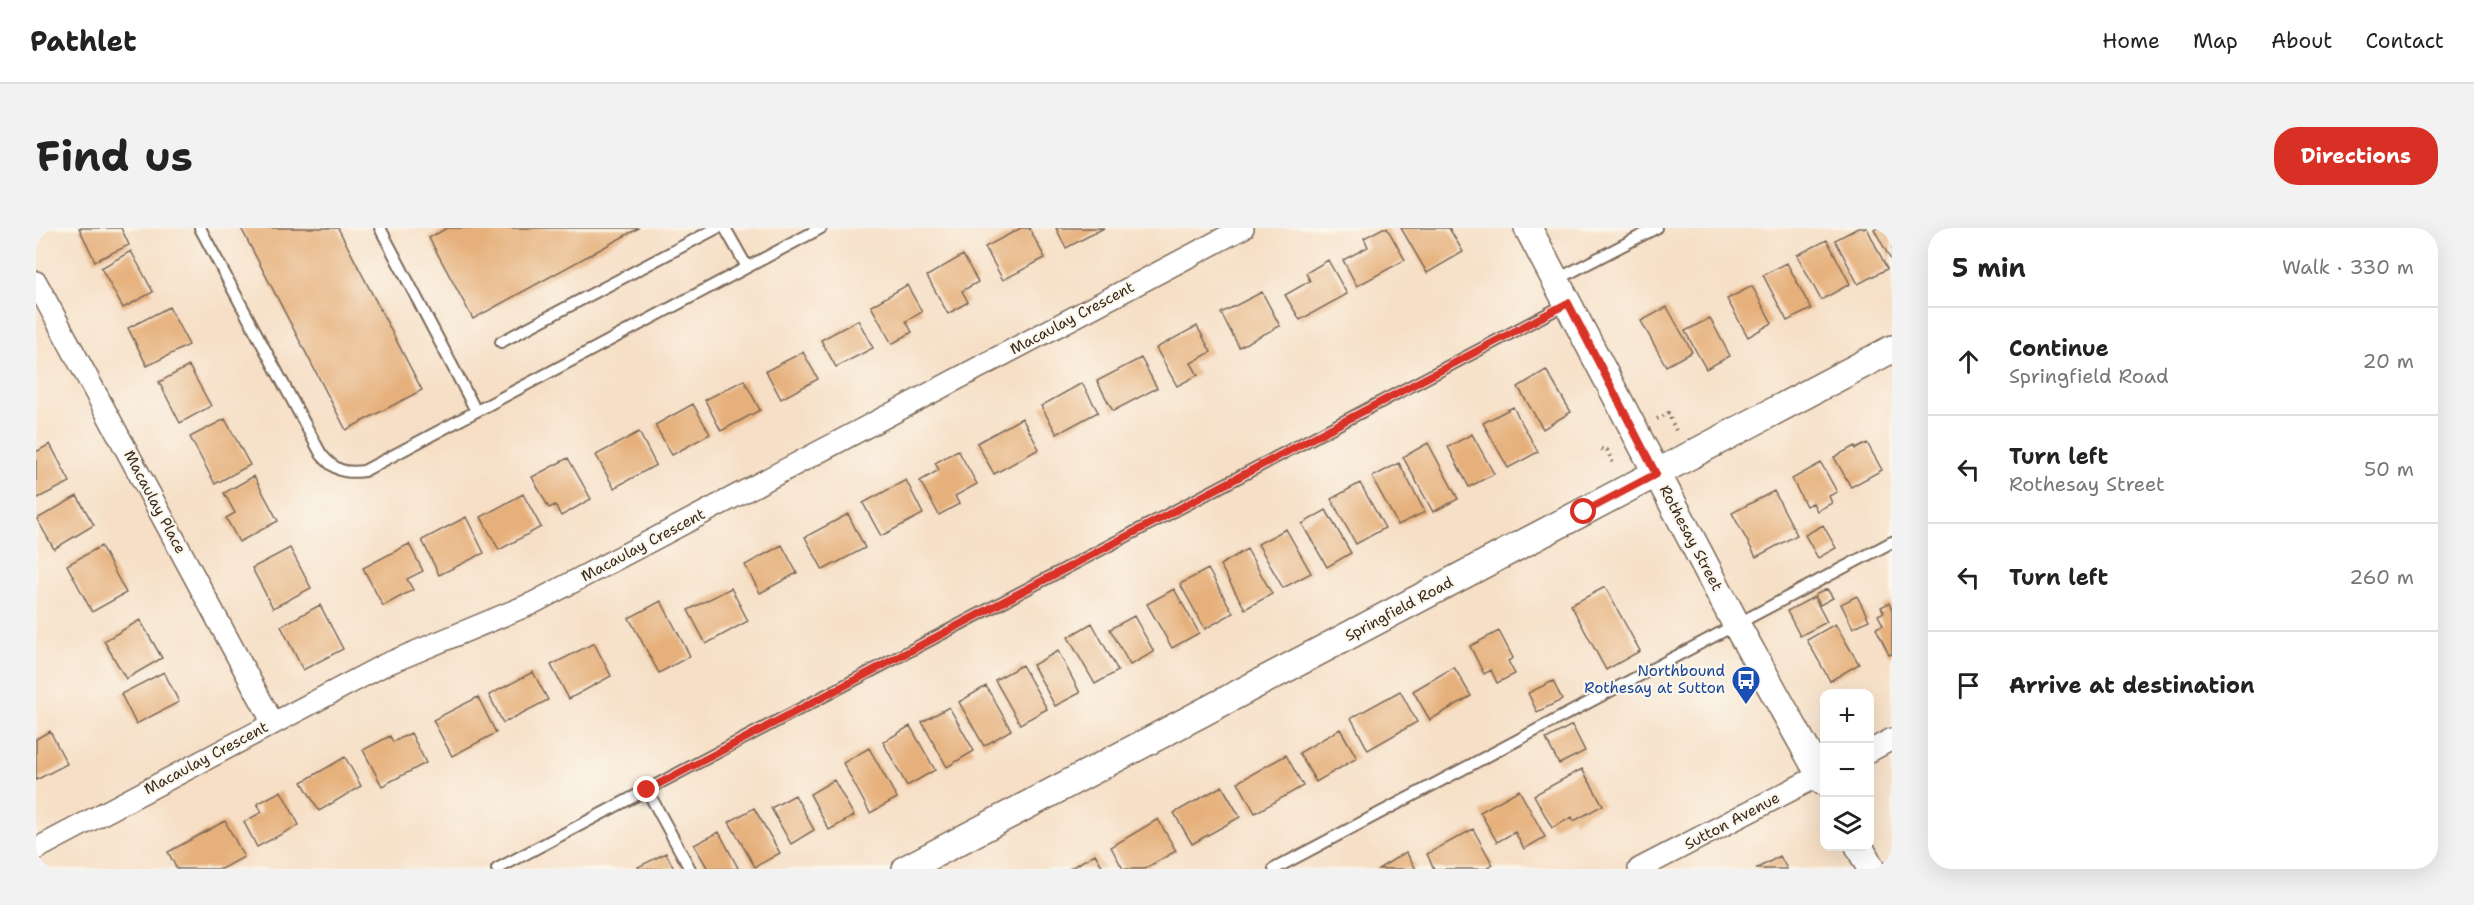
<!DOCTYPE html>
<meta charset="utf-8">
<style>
:root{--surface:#fff;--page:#f2f2f2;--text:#222;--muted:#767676;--line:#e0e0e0;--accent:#d93025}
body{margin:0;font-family:"Shantell Sans",sans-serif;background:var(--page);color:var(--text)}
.controls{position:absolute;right:18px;bottom:18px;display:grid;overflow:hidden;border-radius:12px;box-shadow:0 6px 24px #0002}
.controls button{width:54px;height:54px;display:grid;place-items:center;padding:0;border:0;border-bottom:2px solid var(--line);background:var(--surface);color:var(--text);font:30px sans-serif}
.stop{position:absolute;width:18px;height:18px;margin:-14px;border:4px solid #d93025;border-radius:50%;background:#fff}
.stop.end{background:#d93025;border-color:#fff;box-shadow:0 2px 6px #0008}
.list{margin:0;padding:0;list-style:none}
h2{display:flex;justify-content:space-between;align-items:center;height:78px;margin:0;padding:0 24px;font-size:26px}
h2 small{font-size:20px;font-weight:400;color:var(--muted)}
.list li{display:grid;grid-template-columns:39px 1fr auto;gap:18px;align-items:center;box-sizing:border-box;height:108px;padding:0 24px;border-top:2px solid var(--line)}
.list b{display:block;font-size:22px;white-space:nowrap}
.list p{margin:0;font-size:20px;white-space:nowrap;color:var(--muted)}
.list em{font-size:20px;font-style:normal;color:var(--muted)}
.icon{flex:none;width:33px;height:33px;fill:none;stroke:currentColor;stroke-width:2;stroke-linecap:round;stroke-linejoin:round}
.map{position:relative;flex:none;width:1856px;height:641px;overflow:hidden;border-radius:24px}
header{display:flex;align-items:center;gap:36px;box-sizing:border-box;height:84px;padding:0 30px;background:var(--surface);border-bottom:2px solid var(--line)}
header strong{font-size:28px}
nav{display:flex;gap:33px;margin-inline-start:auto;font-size:21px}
.intro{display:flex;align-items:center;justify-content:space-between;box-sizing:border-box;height:144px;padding:0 36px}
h1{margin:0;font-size:42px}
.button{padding:15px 27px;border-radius:24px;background:var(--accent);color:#fff;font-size:21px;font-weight:700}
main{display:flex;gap:36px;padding:0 36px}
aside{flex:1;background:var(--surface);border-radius:24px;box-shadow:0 6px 24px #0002}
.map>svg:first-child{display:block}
.building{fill:#e6b07c}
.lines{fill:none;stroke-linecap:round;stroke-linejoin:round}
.service-casing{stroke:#7c6959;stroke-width:14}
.minor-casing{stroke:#7c6959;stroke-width:24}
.tertiary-casing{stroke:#7c6959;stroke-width:30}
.path{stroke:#7c6959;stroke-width:4;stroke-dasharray:1.5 4.5;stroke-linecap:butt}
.service{stroke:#fff;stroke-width:10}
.minor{stroke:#fff;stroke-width:21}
.tertiary{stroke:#fff;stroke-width:27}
.route{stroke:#d93025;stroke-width:8}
.labels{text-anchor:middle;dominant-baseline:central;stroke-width:4.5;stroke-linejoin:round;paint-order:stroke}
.street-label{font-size:15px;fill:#3b2a1e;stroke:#fbf7ec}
.transit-label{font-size:15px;fill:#164399;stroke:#fbf7ec;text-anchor:end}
</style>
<header>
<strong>Pathlet</strong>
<nav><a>Home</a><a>Map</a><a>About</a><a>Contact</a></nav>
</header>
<div class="intro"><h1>Find us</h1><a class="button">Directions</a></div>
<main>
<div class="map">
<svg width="1856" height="641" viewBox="0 0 1856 641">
<rect width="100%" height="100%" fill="#fbf7ec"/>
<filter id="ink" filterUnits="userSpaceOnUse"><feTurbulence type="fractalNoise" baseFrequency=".0167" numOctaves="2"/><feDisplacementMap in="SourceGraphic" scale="12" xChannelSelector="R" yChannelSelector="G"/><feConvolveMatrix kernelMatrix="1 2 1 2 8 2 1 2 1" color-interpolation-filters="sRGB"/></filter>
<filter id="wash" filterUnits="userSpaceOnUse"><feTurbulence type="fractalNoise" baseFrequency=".008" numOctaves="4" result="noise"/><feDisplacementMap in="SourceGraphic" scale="24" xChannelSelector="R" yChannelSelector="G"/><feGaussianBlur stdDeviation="1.35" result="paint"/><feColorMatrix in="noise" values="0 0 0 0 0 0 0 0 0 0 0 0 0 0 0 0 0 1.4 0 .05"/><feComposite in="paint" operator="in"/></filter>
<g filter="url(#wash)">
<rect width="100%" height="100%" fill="#f6dfc6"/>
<g id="blocks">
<path class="building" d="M43,0H85L93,17L59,33Z
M205,0H302L386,162L310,202Z
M411,0H603L437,91L393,10Z
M985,0H993L1009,30L967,52L949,19Z
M1020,0H1068L1030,20Z
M1347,0H1351L1369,32L1321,58L1307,32L1332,19L1328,10Z
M1365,0H1413L1427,24L1391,45Z
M1822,0H1831L1851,41L1822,56L1799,12Z
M1840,0H1856V34L1838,1Z
M1791,12L1814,56L1785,72L1761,27Z
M95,23L117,64L87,80L65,40Z
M927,27L942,54L926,63L932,74L912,86L891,48Z
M1292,32L1311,66L1264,92L1249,67L1274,53L1270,45Z
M1751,35L1775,81L1751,93L1727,47Z
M871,57L886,84L870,93L876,104L856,116L835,78Z
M1716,58L1736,95L1712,109L1691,71Z
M1226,64L1244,98L1203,119L1185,85Z
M133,79L153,117L111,138L92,100Z
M1631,79L1656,124L1630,138L1605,93Z
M1674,90L1694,128L1670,141L1649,103Z
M822,92L837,120L800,139L785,112Z
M1161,98L1175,124L1155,135L1162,147L1141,158L1120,120Z
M767,124L782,151L745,171L730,143Z
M1105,130L1121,160L1077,183L1061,153Z
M153,138L175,178L144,195L123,154Z
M1510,142L1535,184L1507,201L1482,159Z
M708,152L724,182L685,203L669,172Z
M1046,155L1062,184L1021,206L1005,178Z
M657,176L674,206L636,227L619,197Z
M1477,179L1502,224L1472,240L1447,195Z
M986,190L1003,221L958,246L941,215Z
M189,191L214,237L179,256L154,209Z
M603,204L620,237L578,260L560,227Z
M1436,206L1458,246L1433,259L1412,219Z
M1392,215L1422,271L1397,284L1367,229Z
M1831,215L1846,242L1815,259L1798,229L1819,218L1820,221Z
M14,216L34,254L0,271V224Z
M922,222L941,256L919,268L923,276L903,287L884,253L903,242L899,235Z
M532,230L555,271L525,288L519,277L513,280L496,249Z
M1363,235L1389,284L1362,297L1336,249Z
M1785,235L1801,264L1793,268L1796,275L1781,283L1777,275L1770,278L1756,251Z
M218,248L242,293L203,314L190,290L199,285L188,265Z
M870,252L887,286L845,308L827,275Z
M1324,255L1349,300L1320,316L1295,271Z
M1738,263L1761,307L1720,329L1696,285Z
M487,266L505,299L463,322L445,289Z
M41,268L58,297L18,321L1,291Z
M1290,282L1315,325L1291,339L1266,296Z
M812,286L829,320L787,342L769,309Z
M430,289L448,325L403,347L386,312Z
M1787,297L1800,320L1782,330L1769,307Z
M1250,301L1275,345L1247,360L1222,316Z
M373,316L387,343L371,351L377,362L347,378L327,340Z
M746,317L761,345L724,365L709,337Z
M65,318L90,365L56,384L31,337Z
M254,320L275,360L237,380L216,340Z
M1211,321L1236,366L1209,381L1184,337Z
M1172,341L1197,385L1169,401L1144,356Z
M1569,359L1604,423L1570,442L1535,377Z
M695,360L712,393L670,416L652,382Z
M1138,361L1163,405L1136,420L1111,376Z
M1791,361L1797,370L1784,377L1779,367Z
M1821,368L1833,392L1817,400L1805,376Z
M1778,369L1791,394L1764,408L1751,383Z
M625,373L654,428L623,445L593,390Z
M1853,375L1856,382V426L1853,427L1840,400L1847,397L1842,387L1848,384L1845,379Z
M284,377L307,421L267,442L245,398Z
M1098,388L1118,424L1094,437L1074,401Z
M104,392L126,430L90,451L68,413Z
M1056,395L1082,443L1059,456L1032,409Z
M1799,396L1823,436L1794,453L1771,412Z
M1463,403L1477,430L1472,433L1479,446L1461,455L1455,442L1448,446L1434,418Z
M558,415L575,448L533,471L515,437Z
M1022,423L1044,465L1019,478L997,437Z
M986,437L1011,481L984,496L959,452Z
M1418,439L1435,468L1394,492L1377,463Z
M128,444L143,474L100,496L85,466Z
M497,444L512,472L467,495L453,467Z
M1517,453L1526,472L1501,484L1492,465Z
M950,458L975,502L948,518L923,474Z
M1364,463L1381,494L1332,522L1315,490Z
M442,469L460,505L416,528L397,492Z
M913,479L938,523L911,539L886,494Z
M1536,497L1549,523L1523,536L1510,511Z
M874,498L899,542L871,558L847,514Z
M1304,501L1321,530L1280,554L1263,525Z
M14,503L31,536L0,552V511Z
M375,505L390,535L346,558L327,522L354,508L357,514Z
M833,520L861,570L834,585L807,535Z
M1250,527L1267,558L1219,585L1202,554Z
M309,529L325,558L283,583L266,554Z
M1546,541L1567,577L1538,593L1536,589L1516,600L1498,567Z
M798,552L818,588L793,602L774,566Z
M1186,558L1204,589L1156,616L1138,585Z
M1483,562L1509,609L1488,621L1479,604L1461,614L1444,584Z
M245,563L263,597L221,619L208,594L226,584L221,576Z
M759,567L778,602L755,616L735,580Z
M718,580L744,625L719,639L693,594Z
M1122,591L1140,623L1108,641H1087L1075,619Z
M189,593L208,629L186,641H141L132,624Z
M1437,601L1457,637L1450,641H1398L1391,626Z
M683,604L702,640L700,641H672L658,617Z
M1370,624L1380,641H1342Z
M630,625L638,641H603L602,639Z
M1059,626L1068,641H1033Z
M1744,628L1751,641H1720Z"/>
</g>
</g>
<g filter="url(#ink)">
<use href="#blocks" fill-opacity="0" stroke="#7c6959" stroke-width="1.5"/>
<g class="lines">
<g class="service-casing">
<path id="service" d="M164,0L285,226C298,242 308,246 328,243L785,0
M344,0L440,183
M689,0L711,39
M1520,52L1620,0
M465,114L681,0
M611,562L654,641
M461,641L1532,75
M1238,641L1856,314"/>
</g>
<g class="minor-casing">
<path id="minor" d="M0,54L237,495
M1834,523L1856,511
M0,621L348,437L497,375L1207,0
M1603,641L1788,545"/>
</g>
<g class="tertiary-casing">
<path id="tertiary" d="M1492,0L1700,396L1788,554
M1823,618L1835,641
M870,641L1856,121"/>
</g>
<path class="path" d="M1621,191L1632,185L1641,205
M1565,221L1571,222L1578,238"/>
<use href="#service" class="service"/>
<use href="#minor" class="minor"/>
<use href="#tertiary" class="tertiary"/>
</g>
</g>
<g class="lines" filter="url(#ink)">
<path class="route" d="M611,562L1532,75L1620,246L1548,284"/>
</g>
<defs>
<g id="bus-pin" transform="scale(1.5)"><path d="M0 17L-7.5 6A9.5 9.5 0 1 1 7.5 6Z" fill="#1a4fb4" stroke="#fbf7ec"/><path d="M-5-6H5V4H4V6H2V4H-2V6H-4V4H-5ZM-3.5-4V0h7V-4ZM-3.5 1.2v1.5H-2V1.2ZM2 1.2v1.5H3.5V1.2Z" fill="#fff"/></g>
</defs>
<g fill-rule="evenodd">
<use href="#bus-pin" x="1710" y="452"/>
</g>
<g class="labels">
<g class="street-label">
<text transform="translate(1036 90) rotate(-28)">Macaulay Crescent</text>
<text transform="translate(119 274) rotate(62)">Macaulay Place</text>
<text transform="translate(1655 310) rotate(62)">Rothesay Street</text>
<text transform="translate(607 317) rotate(-28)">Macaulay Crescent</text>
<text transform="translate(1363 381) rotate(-28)">Springfield Road</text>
<text transform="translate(170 530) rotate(-28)">Macaulay Crescent</text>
<text transform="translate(1696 593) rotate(-28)">Sutton Avenue</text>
</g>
<g class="transit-label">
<text x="1689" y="443">Northbound<tspan x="1689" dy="17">Rothesay at Sutton</tspan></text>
</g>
</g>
</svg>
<div class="controls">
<button>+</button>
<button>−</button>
<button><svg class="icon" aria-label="layers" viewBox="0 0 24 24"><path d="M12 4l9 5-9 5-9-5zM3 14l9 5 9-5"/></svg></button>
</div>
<div class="stop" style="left:1548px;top:284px"></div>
<div class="stop end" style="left:611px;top:562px"></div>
</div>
<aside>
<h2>5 min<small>Walk · 330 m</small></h2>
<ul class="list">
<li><svg class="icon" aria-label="ahead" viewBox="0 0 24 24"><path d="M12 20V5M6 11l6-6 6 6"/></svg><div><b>Continue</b><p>Springfield Road</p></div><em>20 m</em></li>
<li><svg class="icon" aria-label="left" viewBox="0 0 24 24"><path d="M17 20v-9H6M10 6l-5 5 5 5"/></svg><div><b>Turn left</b><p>Rothesay Street</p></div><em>50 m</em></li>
<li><svg class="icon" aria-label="left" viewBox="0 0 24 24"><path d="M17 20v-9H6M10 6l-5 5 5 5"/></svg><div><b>Turn left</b></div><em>260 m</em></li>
<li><svg class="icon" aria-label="arrive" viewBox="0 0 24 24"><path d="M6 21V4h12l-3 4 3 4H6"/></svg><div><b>Arrive at destination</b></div></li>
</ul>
</aside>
</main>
